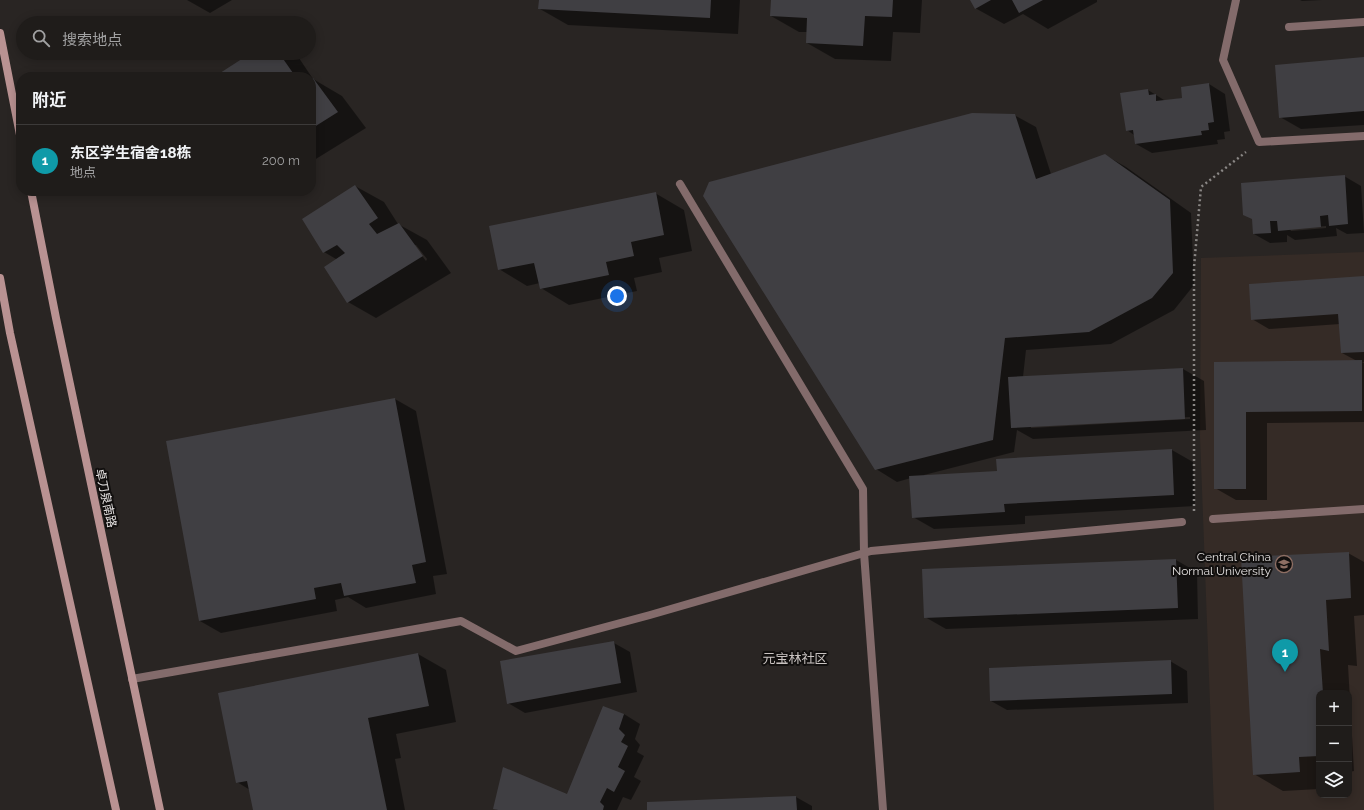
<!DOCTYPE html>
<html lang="zh">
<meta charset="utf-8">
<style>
:root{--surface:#1f1c1a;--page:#2c2927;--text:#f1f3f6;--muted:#a1a1a2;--line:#3c3a39;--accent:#b45309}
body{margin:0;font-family:Raleway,"Noto Sans SC",sans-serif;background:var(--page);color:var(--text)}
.controls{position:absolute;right:12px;bottom:12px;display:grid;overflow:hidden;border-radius:8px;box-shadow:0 2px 10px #0003}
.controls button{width:36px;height:36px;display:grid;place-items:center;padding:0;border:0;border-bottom:1px solid var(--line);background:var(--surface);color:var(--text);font:20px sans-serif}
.you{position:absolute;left:617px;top:296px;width:14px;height:14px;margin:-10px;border:3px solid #fff;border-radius:50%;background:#1a73e8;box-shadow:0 0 0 6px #1a73e833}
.badge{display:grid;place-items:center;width:26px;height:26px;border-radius:50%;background:var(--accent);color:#fff;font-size:13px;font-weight:700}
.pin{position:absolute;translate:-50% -33px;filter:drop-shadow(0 1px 2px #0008)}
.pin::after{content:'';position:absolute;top:21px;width:14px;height:12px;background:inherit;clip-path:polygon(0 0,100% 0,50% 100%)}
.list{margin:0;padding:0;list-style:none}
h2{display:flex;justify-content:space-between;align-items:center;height:52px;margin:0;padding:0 16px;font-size:17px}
h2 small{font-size:13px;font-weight:400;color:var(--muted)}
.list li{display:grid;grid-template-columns:26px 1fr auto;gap:12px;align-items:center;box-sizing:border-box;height:72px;padding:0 16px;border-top:1px solid var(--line)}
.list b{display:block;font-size:15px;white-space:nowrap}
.list p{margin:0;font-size:13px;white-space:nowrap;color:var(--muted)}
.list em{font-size:13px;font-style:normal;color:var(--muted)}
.icon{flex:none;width:22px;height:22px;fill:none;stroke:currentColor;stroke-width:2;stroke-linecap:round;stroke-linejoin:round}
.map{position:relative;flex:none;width:1364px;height:810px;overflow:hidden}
.search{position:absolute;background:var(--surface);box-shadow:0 2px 10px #0003;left:16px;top:16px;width:300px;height:44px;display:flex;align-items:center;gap:10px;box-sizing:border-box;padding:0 14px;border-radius:22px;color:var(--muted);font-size:15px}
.panel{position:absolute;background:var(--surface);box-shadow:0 2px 10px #0003;left:16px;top:72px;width:300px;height:124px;border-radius:16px}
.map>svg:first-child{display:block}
.built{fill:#352b26;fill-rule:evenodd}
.shadow{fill:#0007;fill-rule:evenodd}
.building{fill:#403f43}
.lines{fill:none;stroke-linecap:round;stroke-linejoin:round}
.path{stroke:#898684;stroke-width:2.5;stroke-dasharray:2 3;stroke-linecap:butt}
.lane{stroke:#836b6b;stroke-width:8}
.street{stroke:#836b6b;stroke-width:8}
.secondary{stroke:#b99292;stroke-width:8}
.labels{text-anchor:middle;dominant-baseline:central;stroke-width:4;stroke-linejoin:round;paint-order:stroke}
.street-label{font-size:12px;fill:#e4e1e0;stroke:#110f0e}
.poi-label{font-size:12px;fill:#e4e1e0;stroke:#110f0e;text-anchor:end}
.neighbourhood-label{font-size:13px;fill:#c9c3c1;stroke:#110f0e}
</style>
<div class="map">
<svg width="1364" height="810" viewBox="0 0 1364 810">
<rect width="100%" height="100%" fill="#292523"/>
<path class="built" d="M1364,252V810H1214L1200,436L1201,258ZM1319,693H1349V795H1319Z"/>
<path class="shadow" d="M187,0H232L210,13Z
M540,0H740L738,34L568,25L540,9Z
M772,0H922L920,33L893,32L891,61L835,59L807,43V32H799L771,16Z
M971,0H1097V2L1048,29L1023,14L1004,24L975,8Z
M1300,0H1322L1302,1Z
M253,53H290L299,58L313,79L342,96L366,128L311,162V77H219Z
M1364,58V125L1301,129L1280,117Z
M1209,84L1225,94L1230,131L1224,132L1225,139L1217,140L1218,144L1152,153L1136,144L1134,135L1127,130L1148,90L1164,100L1165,101L1183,98Z
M1014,115L1036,127L1051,174L1105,155L1126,167L1191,213L1194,285L1174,310L1111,344L1026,350L1023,377L1183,369L1204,381L1206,430L1033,439L1017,430L1014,452L924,475V476L998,472L1172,450L1193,462L1195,506L1025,516V524L934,529L913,517L911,478L897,482L876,469ZM1190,417V419L1031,428V426Z
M1344,176L1361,186L1364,233L1347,234L1336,228L1337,236L1295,240L1287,235V242L1270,243L1254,234L1253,219ZM1326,226V228L1291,231L1290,229Z
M355,186L384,202L398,224L427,240L451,273L376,318L348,302L336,259L324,252ZM414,245H416L427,259L426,261Z
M655,193L684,210L692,251L659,258L662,272L634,278L637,291L569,305L541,288L540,283L527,286L499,269Z
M1364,277V362H1362L1364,363V422L1267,423V500H1236L1215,488V363L1357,361L1342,353L1340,324L1269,329L1252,319Z
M395,399L416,411L447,574L433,576L436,594L366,608L348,597L335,600L337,611L221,633L200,621L167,442Z
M1348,553L1364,562V615L1354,616L1357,666L1348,665L1354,771L1349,772V693H1319V789L1283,791L1254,774L1243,558Z
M1176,560L1197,572L1198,619L946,629L925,617Z
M614,643L630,652L637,692L525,713L508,703Z
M418,654L446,670L456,722L396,734L401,758L395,759L405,810H254L250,790L237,782Z
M1170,661L1187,671L1188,703L1007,710L991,701Z
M624,714L640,724L635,739L640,745L637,752L644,756L634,777L641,781L631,800L623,797L617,810H497L494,808L568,796Z
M796,797L812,806V810H648Z"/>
<path class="building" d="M539,0H711L710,18L538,9Z
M771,0H893L892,17L865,16L863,46L806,43L807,18L770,16Z
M970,0H991L975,9Z
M1012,0H1043L1019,13Z
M251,53H279L293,73L288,77H218L217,75Z
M1364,57V111L1279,118L1275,65Z
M313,78L338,112L311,129V80Z
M1209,83L1214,122L1208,123L1209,130L1201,131L1202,135L1135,144L1133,130L1126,131L1120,93L1148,89L1149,95L1156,94V101L1182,98L1181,87Z
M972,113L1015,114L1036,179L1105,154L1170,200L1173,273L1152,298L1089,332L1005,338L993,440L875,470L703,196L709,182Z
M1345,175L1348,224L1329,226L1328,215L1320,216L1321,227L1278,231L1277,221H1270L1271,233L1253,234L1252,219L1243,215L1241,183Z
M355,185L378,218L369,224L377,234L399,223L423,256L347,303L324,267L345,253L337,245L323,253L302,219Z
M656,192L664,235L631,242L634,256L606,262L609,275L540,289L534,263L498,270L489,226Z
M1364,276V352L1341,353L1338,314L1251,320L1249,284Z
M1362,360V411L1246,412V489H1214V362Z
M1183,368L1185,419L1011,428L1008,377Z
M395,398L426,562L412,565L416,583L344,596L341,583L314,588L316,599L199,621L166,441Z
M1172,449L1174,495L1004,504L1005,512L912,518L909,476L997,471L996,459Z
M1349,552L1351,598L1326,600L1329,651L1320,649L1323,693H1319V756L1299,757L1300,772L1253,775L1241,557Z
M1176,559L1178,608L924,618L922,569Z
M614,641L621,683L507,704L500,661Z
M418,653L429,706L368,718L387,810H253L247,781L236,783L218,693Z
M1171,660L1172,694L990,701L989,668Z
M603,706L624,714L619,729L625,735L621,742L628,746L618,767L625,771L614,792L607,788L600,802L604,806L603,810H498L493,809L503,767L567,794Z
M796,796L797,810H647V802Z"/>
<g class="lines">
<path class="path" d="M1194,511V267L1201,187L1246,152"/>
<path class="lane" d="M1236,0L1223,60L1259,142L1364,136
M1289,27L1364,22
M680,184L863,489L864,553L883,810"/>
<path class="street" d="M1213,519L1364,509
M132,679L461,621L516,651L650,615L871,551L1182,522"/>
<path class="secondary" d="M0,33L21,140
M31,191L56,318L160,810
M0,278L10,333L116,810"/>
</g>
<defs>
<g id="university-ring" transform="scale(0.9)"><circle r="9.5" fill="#110f0e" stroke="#8d6e63" stroke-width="1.5"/><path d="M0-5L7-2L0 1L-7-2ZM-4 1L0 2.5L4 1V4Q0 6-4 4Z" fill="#8d6e63"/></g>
</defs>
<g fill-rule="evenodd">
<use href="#university-ring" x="1284" y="564"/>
</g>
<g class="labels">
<g class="street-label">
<text transform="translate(106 498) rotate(78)">卓刀泉南路</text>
</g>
<g class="poi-label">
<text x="1271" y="557">Central China<tspan x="1271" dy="14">Normal University</tspan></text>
</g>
<g class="neighbourhood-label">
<text x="795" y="658">元宝林社区</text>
</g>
</g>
</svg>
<div class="controls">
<button>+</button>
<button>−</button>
<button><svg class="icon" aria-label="layers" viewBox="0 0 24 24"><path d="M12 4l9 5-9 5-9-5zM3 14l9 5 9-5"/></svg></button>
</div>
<div class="you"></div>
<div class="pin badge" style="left:1285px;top:672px;background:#0f9aa8">1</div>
<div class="search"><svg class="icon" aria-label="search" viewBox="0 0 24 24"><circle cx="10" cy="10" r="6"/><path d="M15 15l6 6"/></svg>搜索地点</div>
<section class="panel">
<h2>附近<small></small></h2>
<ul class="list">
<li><span class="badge" style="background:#0f9aa8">1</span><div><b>东区学生宿舍18栋</b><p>地点</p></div><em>200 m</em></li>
</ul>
</section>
</div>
